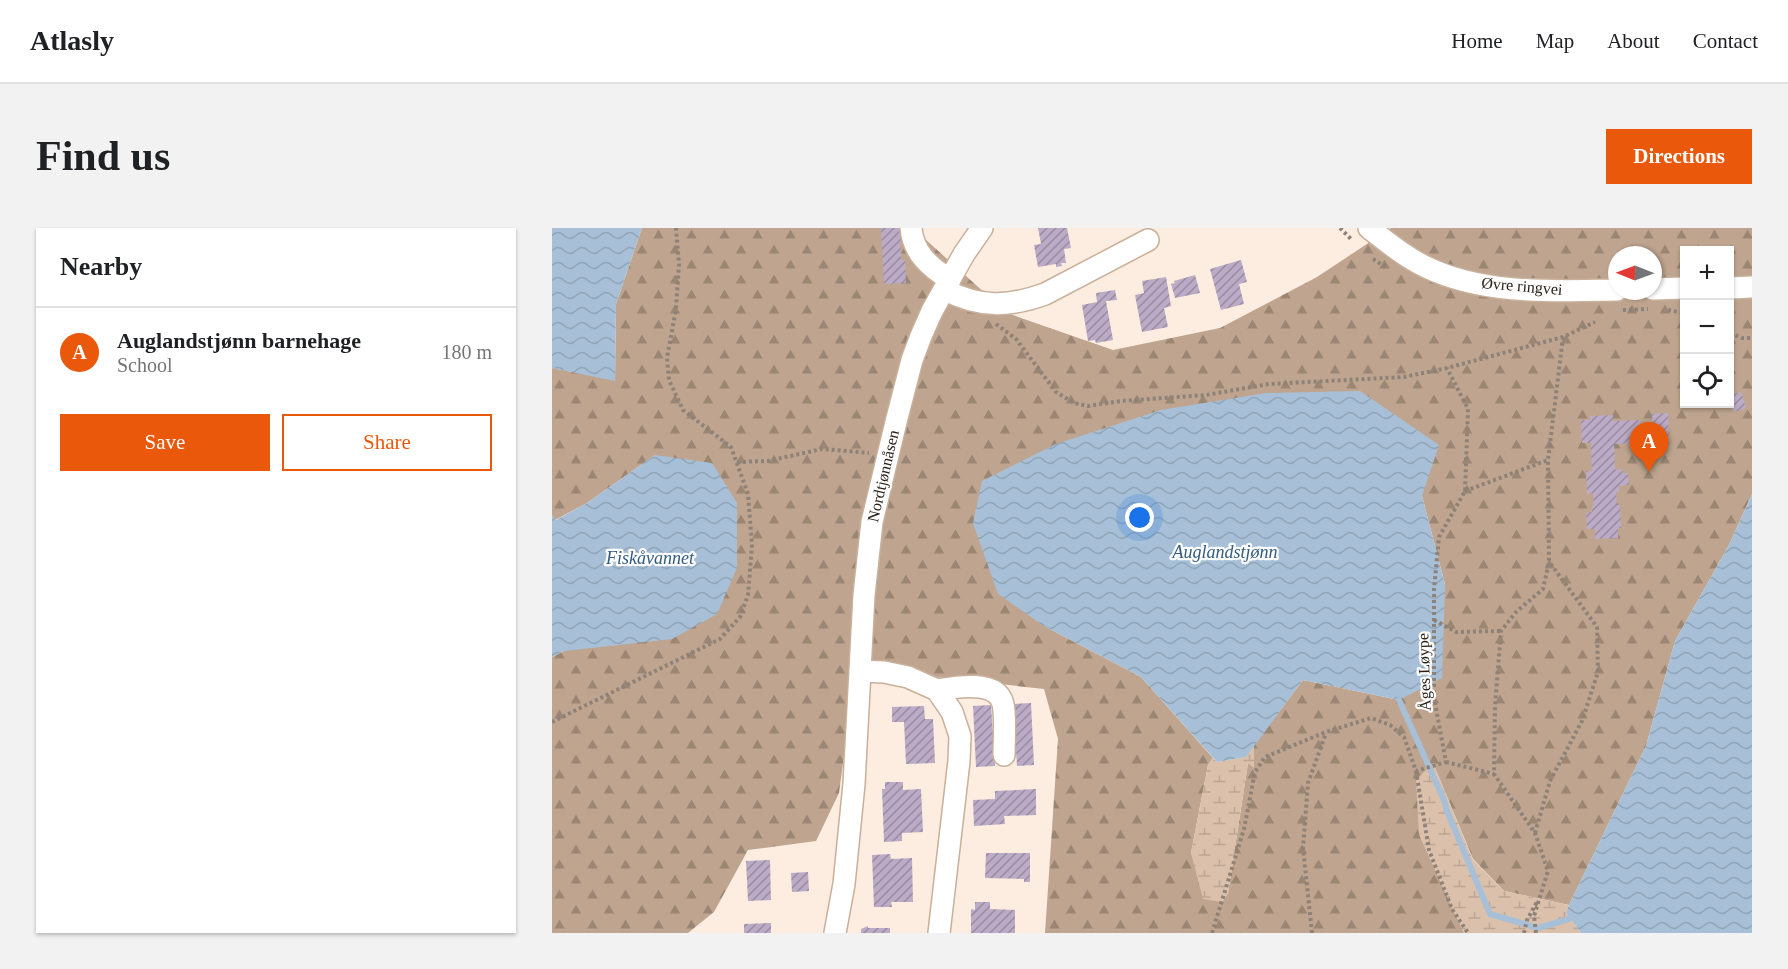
<!DOCTYPE html>
<meta charset="utf-8">
<style>
:root{--surface:#fff;--page:#f2f2f2;--text:#202124;--muted:#757577;--line:#e0e0e0;--accent:#ea580c}
body{margin:0;font-family:Georgia,serif;background:var(--page);color:var(--text)}
.controls{position:absolute;right:18px;top:18px;display:grid;overflow:hidden;border-radius:0px;box-shadow:0 2px 4px #0004}
.controls button{width:54px;height:54px;display:grid;place-items:center;padding:0;border:0;border-bottom:2px solid var(--line);background:var(--surface);color:var(--text);font:30px sans-serif}
.compass{position:absolute;left:1056px;top:18px;width:54px;height:54px;border-radius:50%;background:var(--surface);box-shadow:0 2px 4px #0004;rotate:271deg}
.you{position:absolute;left:588px;top:290px;width:21px;height:21px;margin:-15px;border:4px solid #fff;border-radius:50%;background:#1a73e8;box-shadow:0 0 0 9px #1a73e833}
.badge{display:grid;place-items:center;width:39px;height:39px;border-radius:50%;background:var(--accent);color:#fff;font-size:20px;font-weight:700}
.pin{position:absolute;translate:-50% -50px;filter:drop-shadow(0 2px 3px #0008)}
.pin::after{content:'';position:absolute;top:32px;width:21px;height:18px;background:inherit;clip-path:polygon(0 0,100% 0,50% 100%)}
.list{margin:0;padding:0;list-style:none}
h2{display:flex;justify-content:space-between;align-items:center;height:78px;margin:0;padding:0 24px;font-size:26px}
h2 small{font-size:20px;font-weight:400;color:var(--muted)}
.list li{display:grid;grid-template-columns:39px 1fr auto;gap:18px;align-items:center;box-sizing:border-box;height:90px;padding:0 24px;border-top:2px solid var(--line)}
.list b{display:block;font-size:22px;white-space:nowrap}
.list p{margin:0;font-size:20px;white-space:nowrap;color:var(--muted)}
.list em{font-size:20px;font-style:normal;color:var(--muted)}
.actions{display:flex;gap:12px;padding:18px 24px}
.actions a{flex:1;padding:14px 0;border:2px solid var(--accent);border-radius:0px;text-align:center;font-size:21px;color:var(--accent)}
.actions .main{background:var(--accent);color:#fff}
.icon{flex:none;width:33px;height:33px;fill:none;stroke:currentColor;stroke-width:2;stroke-linecap:round;stroke-linejoin:round}
.map{position:relative;flex:none;width:1200px;height:705px;overflow:hidden;border-radius:0px}
header{display:flex;align-items:center;gap:36px;box-sizing:border-box;height:84px;padding:0 30px;background:var(--surface);border-bottom:2px solid var(--line)}
header strong{font-size:28px}
nav{display:flex;gap:33px;margin-inline-start:auto;font-size:21px}
.intro{display:flex;align-items:center;justify-content:space-between;box-sizing:border-box;height:144px;padding:0 36px}
h1{margin:0;font-size:42px}
.button{padding:15px 27px;border-radius:0px;background:var(--accent);color:#fff;font-size:21px;font-weight:700}
main{display:flex;gap:36px;padding:0 36px}
aside{flex:1;background:var(--surface);border-radius:0px;box-shadow:0 2px 4px #0004}
.map>svg:first-child{display:block}
.forest{fill:url(#forest-firs);fill-rule:evenodd}
.wetland{fill:url(#wetland-marsh)}
.water{fill:url(#water-waves)}
.lines{fill:none;stroke-linecap:round;stroke-linejoin:round}
.stream{stroke:#a7c0d7;stroke-width:6}
.building{fill:url(#building-hatch)}
.minor-casing{stroke:#c8b09b;stroke-width:24}
.path{stroke:#8e8278;stroke-width:4;stroke-dasharray:3 3;stroke-linecap:butt}
.minor{stroke:#fff;stroke-width:21}
.labels{text-anchor:middle;dominant-baseline:central;stroke-width:4.5;stroke-linejoin:round;paint-order:stroke}
.street-label{font-size:16px;fill:#2a2119;stroke:#fdfdfd}
.water-label{font-size:18px;font-style:italic;fill:#335c7e;stroke:#fdfdfd}
</style>
<header>
<strong>Atlasly</strong>
<nav><a>Home</a><a>Map</a><a>About</a><a>Contact</a></nav>
</header>
<div class="intro"><h1>Find us</h1><a class="button">Directions</a></div>
<main>
<aside>
<h2>Nearby<small></small></h2>
<ul class="list">
<li><span class="badge">A</span><div><b>Auglandstjønn barnehage</b><p>School</p></div><em>180 m</em></li>
</ul>
<div class="actions"><a class="main">Save</a><a>Share</a></div>
</aside>
<div class="map">
<svg width="1200" height="705" viewBox="0 0 1200 705">
<defs>
<pattern id="forest-firs" width="22" height="20" patternUnits="userSpaceOnUse" patternTransform="scale(1.5)"><rect width="22" height="20" fill="#bfa58f"/><path d="M5 1l3.5 6h-7zM16 11l3.5 6h-7z" fill="#9b8674"/></pattern>
<pattern id="wetland-marsh" width="20" height="14" patternUnits="userSpaceOnUse" patternTransform="scale(1.5)"><rect width="20" height="14" fill="#dbc1ac"/><path d="M1 5h8M5 5V1M11 12h8M15 12V8" fill="none" stroke="#bca693"/></pattern>
<pattern id="water-waves" width="16" height="10" patternUnits="userSpaceOnUse" patternTransform="scale(1.5)"><rect width="16" height="10" fill="#a7c0d7"/><path d="M0 5q4-4 8 0t8 0" fill="none" stroke="#90a5b8"/></pattern>
<pattern id="building-hatch" width="6" height="6" patternUnits="userSpaceOnUse" patternTransform="scale(1.5)"><rect width="6" height="6" fill="#bcabc6"/><path d="M-1 1l2-2M0 6l6-6M5 7l2-2" fill="none" stroke="#998ba0"/></pattern>
</defs>
<rect width="100%" height="100%" fill="#fcede0"/>
<path class="forest" d="M90,0H368L373,11L455,85L561,122L668,100L765,49L839,0H1200V266L1177,317L1123,413L1094,518L1017,677L952,663L921,631L881,535L867,606L912,705H493L506,511L492,461L384,449L302,454L287,565L264,613L196,622L162,684L136,705H0V429L12,423L103,227L35,275L3,292L0,287V140L63,152L64,76ZM1132,22H1178V176H1132ZM1065,27H1101V63H1065ZM870,268L893,356L847,472L751,452L702,517V539L696,535L676,665L670,674L639,625L656,537L661,530L589,449L492,398Z"/>
<path class="wetland" d="M702,517V540L696,535L676,665L670,674L651,671L639,625L656,537L661,530L665,534L693,529Z
M881,535L921,632L952,663L1017,677L1014,685L1029,705H912L867,606L864,552Z"/>
<path class="water" d="M0,0H90L64,76L63,153L0,140Z
M808,163L887,217L870,268L893,356L890,450L847,472L751,452L694,529L665,534L589,449L492,398L446,366L421,295L430,253L504,216L609,182L714,165Z
M103,227L160,235L185,275V340L165,386L120,411L12,423L0,429V287L4,292L35,275Z
M1200,266V705H1029L1014,685L1017,677L1094,518L1123,413L1177,317Z"/>
<g class="lines">
<path class="stream" d="M847,472L892,572L895,583L938,686L986,700L1017,691"/>
</g>
<path class="building" d="M329,0H348L349,32H353L354,55L332,56Z
M486,0H515L519,20L512,21L514,35H509L510,38L504,39V36L486,39L482,17L489,16Z
M689,32L695,54L687,56L692,76L669,82L658,41Z
M643,47L648,65L623,70L619,56L623,55L622,53Z
M614,49L619,78L612,80L616,99L590,104L583,67L592,65L590,53Z
M563,62L565,72L554,73L561,112L544,115L543,112L536,113L530,77L545,74L544,65Z
M1189,164L1194,180L1182,184L1178,167Z
M1116,185L1117,218H1102V214H1099V219H1093V215L1062,216L1063,242L1070,241L1071,245H1076L1077,257L1067,258V264H1064L1065,277H1068L1069,300H1066V310L1043,311V301H1035L1034,285L1040,284V278H1042L1041,265L1035,266L1034,243H1040L1039,215H1030L1029,192H1038V188L1061,187V193L1088,192V203L1101,202L1100,186Z
M479,475L482,537L465,538L461,476Z
M439,477L443,538L424,539L421,478Z
M372,478L373,491H381L383,535L354,536L352,494H340V479Z
M333,554H351V562L369,561L371,604L350,605V613L332,614L330,561H333Z
M484,561V587L452,588L453,596L422,598L421,572L443,571V563Z
M434,625H478V654H472V651L433,650Z
M338,626L339,631L360,630L361,674H339L340,679H322L320,627Z
M218,632L219,672L196,673L194,633Z
M256,644L257,663L240,664L239,645Z
M423,674H438V681L463,682V705H419V681L423,682Z
M219,695V705H192V696Z
M316,698V700H338V705H309V701Z"/>
<g class="lines">
<g class="minor-casing">
<path id="minor" d="M359,0C361,25 378,39 398,52
M817,0C835,14 853,29 874,39C932,67 1002,63 1065,62
M1178,60L1200,59
M1101,61L1132,60
M393,62C428,80 457,79 493,66L596,12
M308,443L332,444L356,449L385,462L400,484L408,508L407,533L387,705
M385,462C403,459 445,451 451,476C454,490 452,512 452,527
M283,705L292,656L302,556L312,367L320,294L344,194L360,132L369,108L380,83L412,26L430,0"/>
</g>
<path class="path" d="M788,0L800,12
M821,31L835,40
M1071,82L1096,81
M1116,82L1132,85
M444,96L464,111L504,164L522,175L536,178L569,173L654,167L717,156L852,149L895,140L1011,109L1043,94
M1178,105L1190,110H1200
M185,234L216,233L270,221L317,225
M913,263L996,232
M882,392L904,404L949,403
M0,494L168,411L188,389L196,367L200,317L196,266L179,219L131,182L117,152L115,130L124,81L127,36L124,0
M894,534L942,546
M864,543L877,622L900,681L916,705
M983,605L998,553L1030,493L1046,444L1045,399L998,335
M660,705L692,601L703,544L713,529L774,504L819,490L838,497L852,509L864,543L894,534L882,470V361L887,309L913,263L916,181L895,140
M760,705L751,620L756,555L774,505
M972,705L975,692L985,674
M984,705L982,688L996,643L983,605L942,546L943,478L949,403L964,384L991,361L997,334L996,232L1011,109"/>
<use href="#minor" class="minor"/>
</g>
<g class="labels">
<g class="street-label">
<text transform="translate(970 58) rotate(5)">Øvre ringvei</text>
<text transform="translate(331 248) rotate(-77)">Nordtjønnåsen</text>
<text transform="translate(872 444) rotate(-92)">Åges Løype</text>
</g>
<g class="water-label">
<text x="673" y="324">Auglandstjønn</text>
<text x="98" y="330">Fiskåvannet</text>
</g>
</g>
</svg>
<div class="controls">
<button>+</button>
<button>−</button>
<button><svg class="icon" aria-label="locate" viewBox="0 0 24 24"><circle cx="12" cy="12" r="6"/><path d="M12 2v4M12 18v4M2 12h4M18 12h4"/></svg></button>
</div>
<svg class="compass" viewBox="-18 -18 36 36"><path d="M0-13l5 13h-10z" fill="#e53935"/><path d="M0 13l5-13h-10z" fill="#757577"/></svg>
<div class="you"></div>
<div class="pin badge" style="left:1097px;top:244px">A</div>
</div>
</main>
